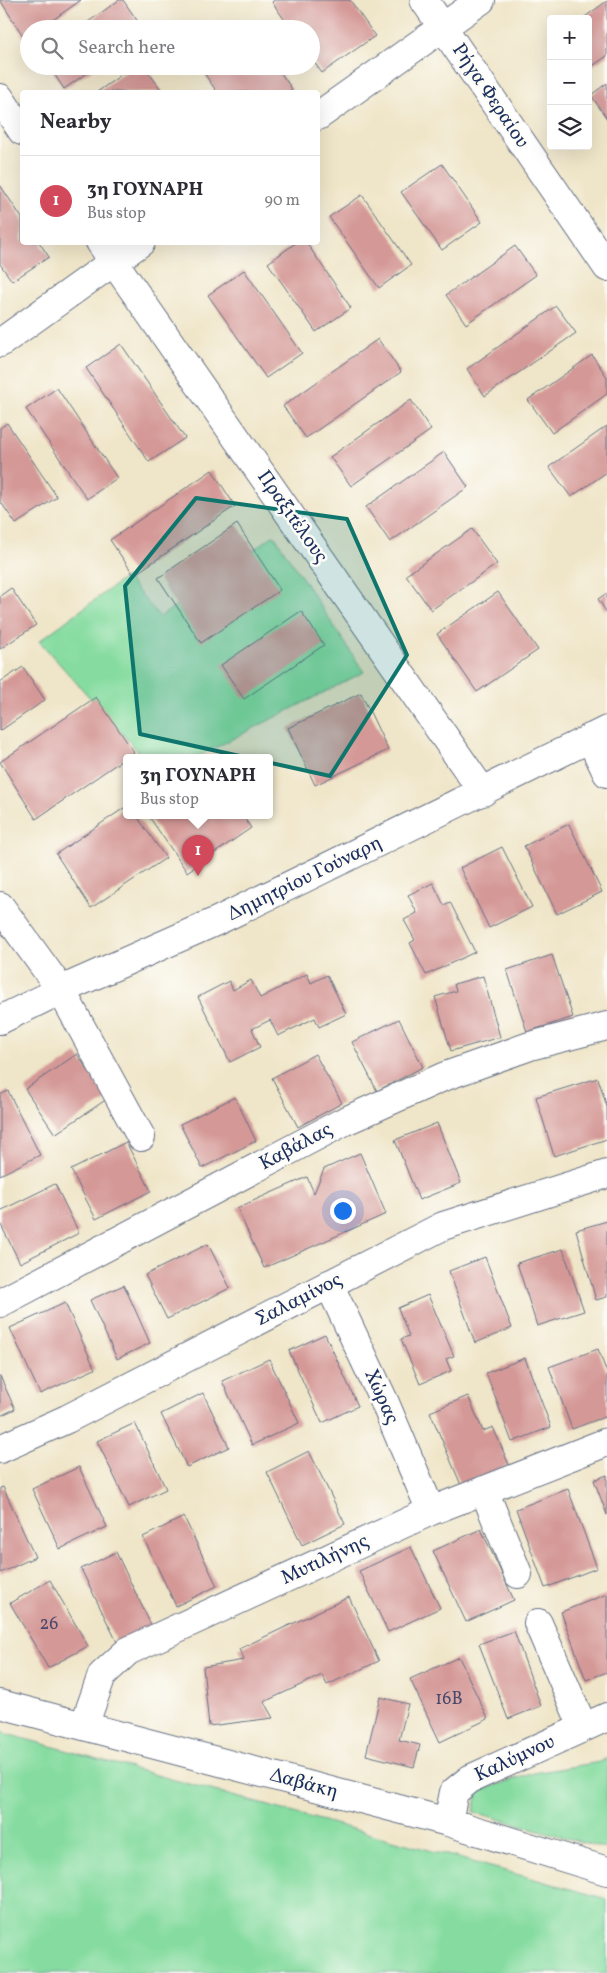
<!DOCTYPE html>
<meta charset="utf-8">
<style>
:root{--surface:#fff;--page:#f7f7f7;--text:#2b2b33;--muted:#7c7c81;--line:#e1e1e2;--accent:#d1495b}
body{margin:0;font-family:Vollkorn,serif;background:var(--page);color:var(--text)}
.controls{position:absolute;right:15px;top:15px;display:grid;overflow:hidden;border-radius:5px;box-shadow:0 5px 20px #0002}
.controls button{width:45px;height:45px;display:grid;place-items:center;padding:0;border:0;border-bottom:1px solid var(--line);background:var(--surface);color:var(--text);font:25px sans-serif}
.you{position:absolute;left:342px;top:1210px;width:18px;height:18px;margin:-12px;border:4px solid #fff;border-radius:50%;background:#1a73e8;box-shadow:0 0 0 8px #1a73e833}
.badge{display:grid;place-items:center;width:32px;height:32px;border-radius:50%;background:var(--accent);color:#fff;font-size:16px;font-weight:700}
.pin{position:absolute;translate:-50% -41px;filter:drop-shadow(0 1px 2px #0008)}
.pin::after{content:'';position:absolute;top:26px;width:18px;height:15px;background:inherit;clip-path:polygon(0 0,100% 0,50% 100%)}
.popup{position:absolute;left:123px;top:754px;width:150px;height:65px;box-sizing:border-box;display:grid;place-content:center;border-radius:5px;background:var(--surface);filter:drop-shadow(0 1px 4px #0005);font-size:16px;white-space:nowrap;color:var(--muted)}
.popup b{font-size:19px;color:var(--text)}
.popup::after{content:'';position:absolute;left:50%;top:100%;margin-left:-10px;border:10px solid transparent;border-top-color:var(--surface)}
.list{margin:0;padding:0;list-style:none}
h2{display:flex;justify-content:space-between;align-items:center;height:65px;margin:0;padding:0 20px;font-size:21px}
h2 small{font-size:16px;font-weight:400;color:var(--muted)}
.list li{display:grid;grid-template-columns:32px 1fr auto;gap:15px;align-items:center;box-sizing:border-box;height:90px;padding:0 20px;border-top:1px solid var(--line)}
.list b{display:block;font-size:19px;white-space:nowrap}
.list p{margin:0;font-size:16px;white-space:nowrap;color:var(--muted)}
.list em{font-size:16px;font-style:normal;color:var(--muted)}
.icon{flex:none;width:28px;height:28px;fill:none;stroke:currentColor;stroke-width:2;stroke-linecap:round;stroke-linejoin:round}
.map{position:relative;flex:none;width:607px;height:1973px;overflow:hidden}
.search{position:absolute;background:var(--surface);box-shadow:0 5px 20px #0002;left:20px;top:20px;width:300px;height:55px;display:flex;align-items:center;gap:12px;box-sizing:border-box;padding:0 18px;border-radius:28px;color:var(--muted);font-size:19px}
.panel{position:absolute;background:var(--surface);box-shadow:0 5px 20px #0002;left:20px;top:90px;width:300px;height:155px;border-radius:5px}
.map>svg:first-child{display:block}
.green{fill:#86dca0;stroke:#50867f}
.building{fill:#d49896}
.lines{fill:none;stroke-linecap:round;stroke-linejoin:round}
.minor-casing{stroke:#656f83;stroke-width:30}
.major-casing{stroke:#656f83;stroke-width:30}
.minor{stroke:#fff;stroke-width:28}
.major{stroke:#fff;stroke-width:28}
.marked{fill:#0f766e;fill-opacity:0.2;stroke:#0f766e;stroke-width:4;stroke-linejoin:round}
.labels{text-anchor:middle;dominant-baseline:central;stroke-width:5;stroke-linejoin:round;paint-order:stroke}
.number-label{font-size:18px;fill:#49496c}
.street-label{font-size:20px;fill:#1b2f5e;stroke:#fdfcf7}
</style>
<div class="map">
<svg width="607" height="1973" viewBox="0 0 607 1973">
<rect width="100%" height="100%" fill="#fdfcf7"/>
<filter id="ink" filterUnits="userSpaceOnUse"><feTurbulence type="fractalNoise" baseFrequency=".02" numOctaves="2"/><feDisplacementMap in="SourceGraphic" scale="10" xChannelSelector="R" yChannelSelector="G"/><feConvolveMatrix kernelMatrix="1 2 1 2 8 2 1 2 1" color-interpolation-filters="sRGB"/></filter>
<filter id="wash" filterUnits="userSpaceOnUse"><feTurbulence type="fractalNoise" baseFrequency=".0096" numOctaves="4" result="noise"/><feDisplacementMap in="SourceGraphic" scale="20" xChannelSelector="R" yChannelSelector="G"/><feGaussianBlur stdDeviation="1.12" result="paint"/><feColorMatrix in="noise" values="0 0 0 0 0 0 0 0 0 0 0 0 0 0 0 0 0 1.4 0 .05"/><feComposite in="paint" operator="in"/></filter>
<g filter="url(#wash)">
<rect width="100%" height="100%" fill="#efe5c8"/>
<path class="green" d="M274,535L364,672L197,757H143L39,641L126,577L160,617Z
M0,1732L607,1899V1973H0Z
M607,1758V1849L474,1812L478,1791L534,1773L600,1762Z"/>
<g id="blocks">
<path class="building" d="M0,0H81L40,29H29V37L25,39Z
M119,0H123L143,29H78Z
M274,0H350L375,36L322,73L311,58V29H291L272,2Z
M607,1V56L588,69V19H582Z
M49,66H97L64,89Z
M134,66H144L163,92H97Z
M199,66H276L292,89L288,92H217Z
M607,83V119L591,95Z
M442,164L482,222L442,250L401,192Z
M0,185L22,218V242H39L49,257L12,281L0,264Z
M362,195L411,265L379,288L329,217Z
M297,242H306L351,308L316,332L268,263Z
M515,246L536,275L466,324L446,295Z
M244,270L302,353L266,378L208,295Z
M556,306L576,333L485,396L467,369Z
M378,339L401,372L306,438L283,406Z
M121,344L185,438L149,462L86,368Z
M592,355L607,377V394L552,433L528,400Z
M57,388L117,478L87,499L26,409Z
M411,400L431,430L351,486L330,457Z
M7,423L57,497L16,524L0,501V428Z
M607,426V472L571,497L549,467Z
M444,452L468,487L390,542L366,507Z
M212,470L235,506L134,575L110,540Z
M237,524L280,590L201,643L158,578Z
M472,529L497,564L431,610L406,575Z
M11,588L36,625L0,649V596Z
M498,592L538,650L477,692L437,634Z
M607,593V613L598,599Z
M301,611L324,645L244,699L221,665Z
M23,667L45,700L0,731V682Z
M361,693L388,750L315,785L288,728Z
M96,697L134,752L36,819L0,762Z
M127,806V815H136L166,858L91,908L56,854Z
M148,815H242L251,828L187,872Z
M569,824L602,892L557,914L524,846Z
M502,847L532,907L489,928L460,868Z
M433,883L444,905L450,902L475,952L426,975L410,943L415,940L404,920L417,913L408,895Z
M552,955L573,1017L527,1032L507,970Z
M307,974L311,983L327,975L346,1014L319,1027L315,1018L278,1036L270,1020L252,1029L260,1047L230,1062L198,997L229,981L233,990L251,980L260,998Z
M483,976L500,1037L451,1051L435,997L456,991L454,984Z
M399,1019L423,1067L377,1091L352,1042Z
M77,1054L107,1099L55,1134L25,1089Z
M315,1054L342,1103L298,1127L272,1078Z
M598,1078L607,1107V1139L554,1156L536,1097Z
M8,1091L40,1155L0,1175V1095Z
M235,1097L256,1141L202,1168L180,1124Z
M437,1123L461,1183L419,1200L395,1140Z
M126,1142L151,1191L96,1219L71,1170Z
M360,1153L386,1214L264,1268L237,1208L307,1177L314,1193L324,1169Z
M55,1184L79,1233L20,1263L0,1223V1211Z
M607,1221V1297L596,1300L576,1230Z
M208,1244L230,1288L167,1319L145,1275Z
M563,1249L584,1311L537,1326L517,1263Z
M485,1257L512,1328L475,1343L449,1271Z
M124,1285L150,1343L117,1359L90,1300Z
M428,1295L454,1356L446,1359L451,1371L420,1384L401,1339L409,1336L398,1308Z
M65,1303L95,1369L40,1394L10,1328Z
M325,1334L358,1406L322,1423L289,1351Z
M598,1349L607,1373V1416L572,1429L549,1367Z
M525,1358L551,1427L512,1442L486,1373Z
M269,1359L299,1423L252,1445L222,1381Z
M0,1376L15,1409L0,1416Z
M203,1393L229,1447L187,1467L161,1414Z
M468,1396L483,1431L493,1427L509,1465L461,1485L430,1412Z
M135,1423L166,1489L129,1507L97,1441Z
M309,1451L345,1524L302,1545L267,1472Z
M79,1467L107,1527L60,1549L32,1489Z
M607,1475V1515L594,1480Z
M3,1487L35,1557L0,1573V1488Z
M568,1489L597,1568L545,1588L516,1509Z
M184,1517L217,1586L176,1606L143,1537Z
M481,1529L514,1600L466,1622L433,1551Z
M411,1547L440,1608L388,1632L359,1571Z
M116,1552L151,1625L117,1642L81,1569Z
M50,1580L88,1646L48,1668L10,1603Z
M607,1594V1672L586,1680L561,1612Z
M349,1597L379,1661L327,1685L322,1675L264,1702L273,1718L209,1726L203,1667L244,1660L239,1649Z
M514,1631L541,1706L508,1719L479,1644Z
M459,1657L488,1719L440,1742L410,1679Z
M380,1697L408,1704L399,1740L420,1745L414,1767L366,1755Z"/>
</g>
</g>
<g filter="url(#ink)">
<use href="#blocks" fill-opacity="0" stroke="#656f83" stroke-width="1"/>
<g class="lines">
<g class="minor-casing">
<path id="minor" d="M424,0L607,267
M0,98L22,131
M318,116L481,0
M100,242L483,792
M0,343L141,242
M590,738L607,773
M0,906L61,990L141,1137
M329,1284L385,1403L431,1511
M0,1303L343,1122L443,1077L530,1046L607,1026
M0,1449L67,1419L443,1226L607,1174
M484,1490L518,1574
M538,1623L583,1727
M0,1704L448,1822L607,1871
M84,1726L102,1675L128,1651L431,1511L607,1442
M448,1822L454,1792L470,1779L607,1717"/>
</g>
<g class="major-casing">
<path id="major" d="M0,1020L61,990L217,921L607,730"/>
</g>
<use href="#minor" class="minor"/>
<use href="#major" class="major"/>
</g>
</g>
<path class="marked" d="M196,498L347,519L407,655L330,776L140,734L125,586Z"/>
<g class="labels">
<g class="number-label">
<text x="49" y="1624">26</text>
<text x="449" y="1699">16Β</text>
</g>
<g class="street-label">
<text transform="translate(490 96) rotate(56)">Ρήγα Φεραίου</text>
<text transform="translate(292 517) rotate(55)">Πραξιτέλους</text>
<text transform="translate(305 879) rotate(-26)">Δημητρίου Γούναρη</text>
<text transform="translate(296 1147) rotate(-28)">Καβάλας</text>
<text transform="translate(299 1300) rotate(-27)">Σαλαμίνος</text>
<text transform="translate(381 1397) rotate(66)">Χώρας</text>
<text transform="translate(325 1560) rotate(-25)">Μυτιλήνης</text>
<text transform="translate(515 1759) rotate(-25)">Καλύμνου</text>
<text transform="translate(304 1784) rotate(15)">Δαβάκη</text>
</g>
</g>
</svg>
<div class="controls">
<button>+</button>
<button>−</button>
<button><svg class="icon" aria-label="layers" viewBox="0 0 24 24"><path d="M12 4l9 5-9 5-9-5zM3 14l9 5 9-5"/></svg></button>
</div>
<div class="you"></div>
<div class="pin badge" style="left:198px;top:876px">1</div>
<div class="popup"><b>3η ΓΟΥΝΑΡΗ</b>Bus stop</div>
<div class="search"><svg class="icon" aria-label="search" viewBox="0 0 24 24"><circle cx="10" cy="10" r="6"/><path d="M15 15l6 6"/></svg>Search here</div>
<section class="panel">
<h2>Nearby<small></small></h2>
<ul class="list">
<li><span class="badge">1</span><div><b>3η ΓΟΥΝΑΡΗ</b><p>Bus stop</p></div><em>90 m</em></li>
</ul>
</section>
</div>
